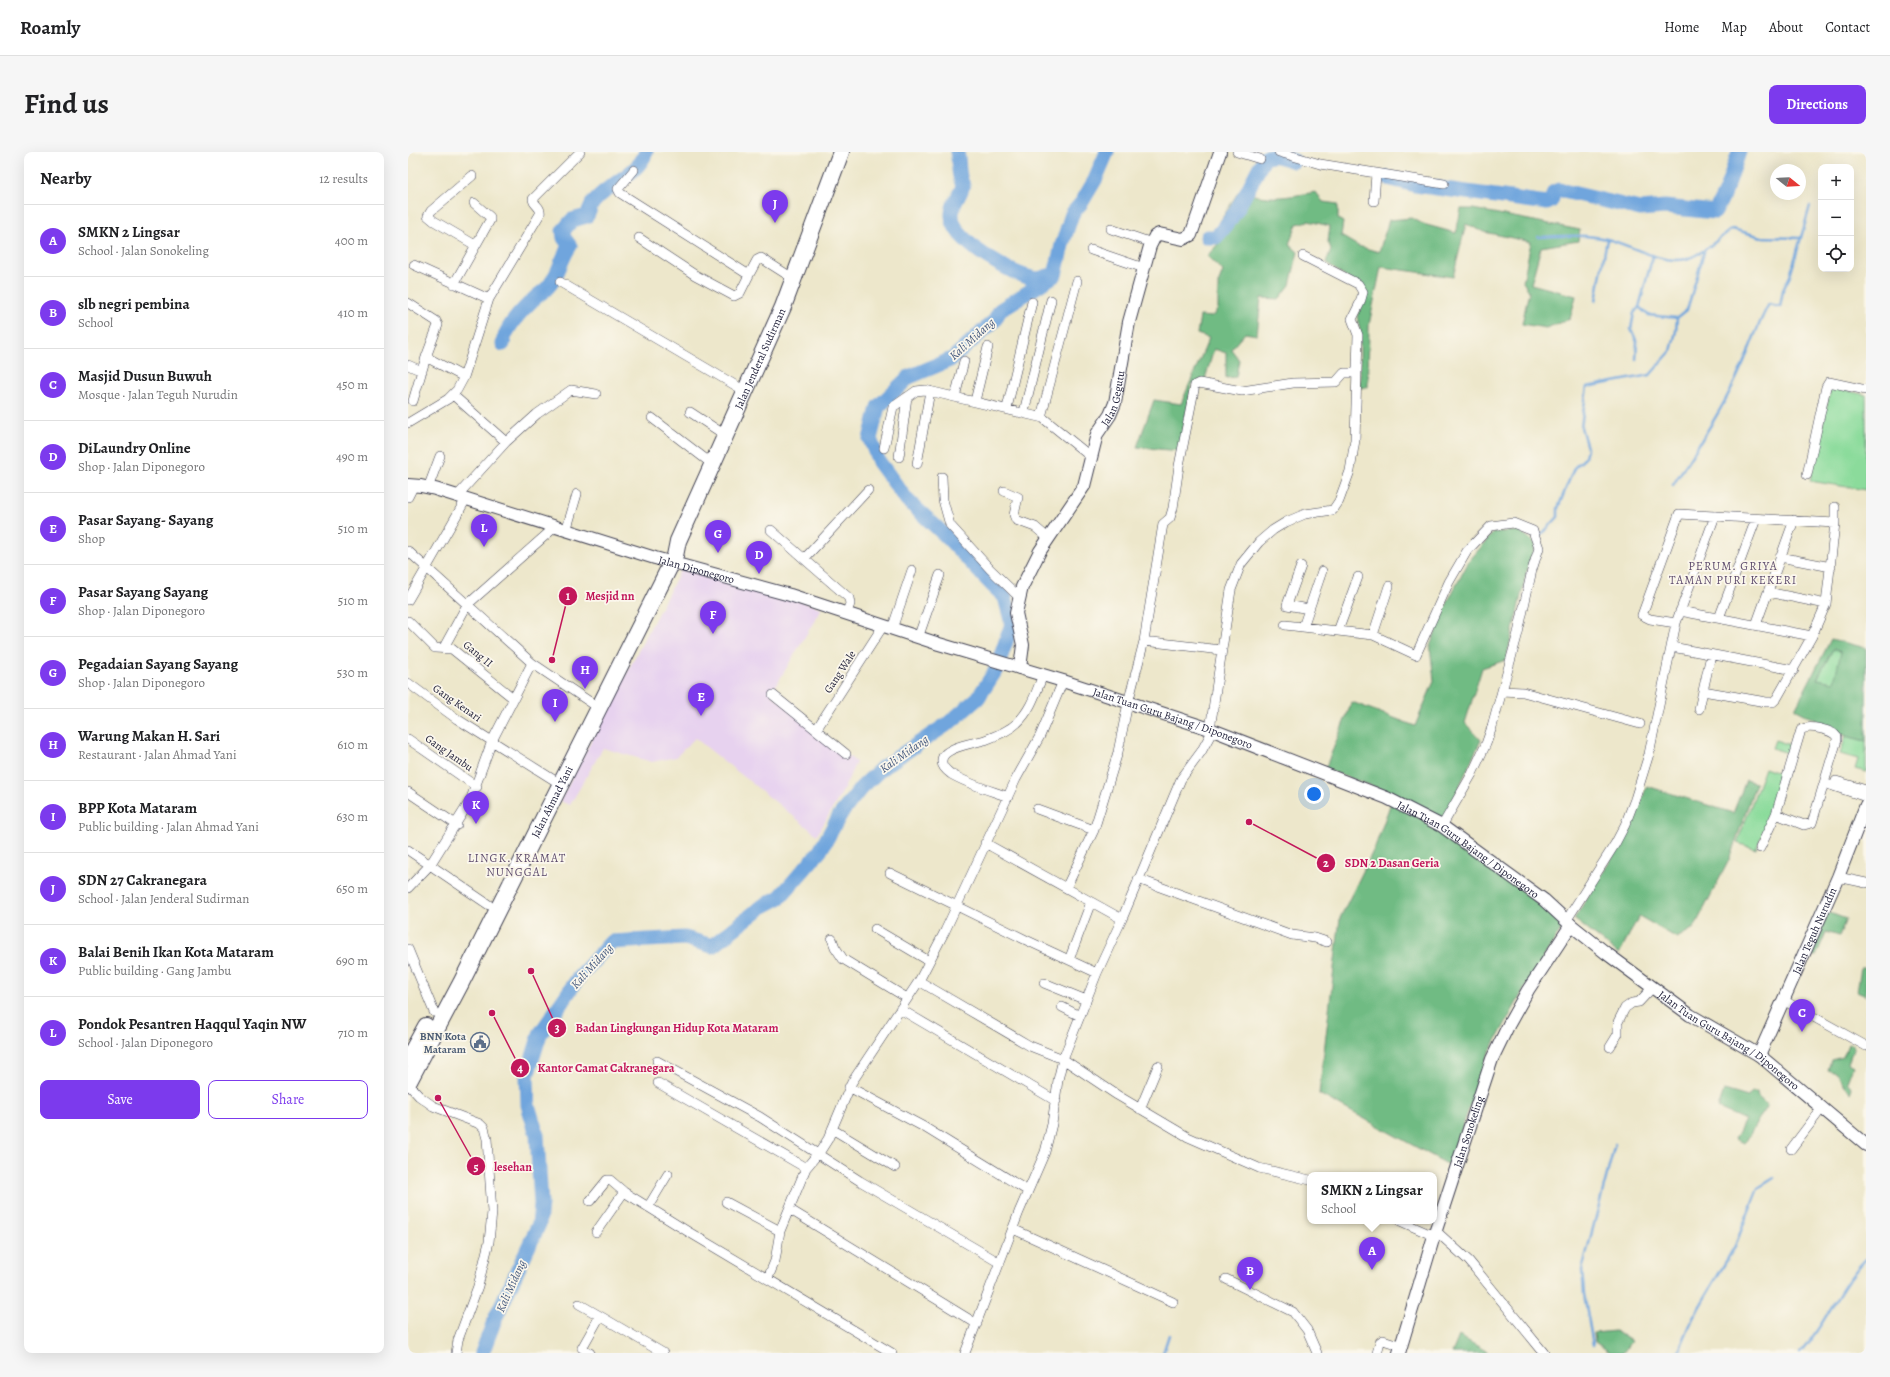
<!DOCTYPE html>
<meta charset="utf-8">
<style>
:root{--surface:#fff;--page:#f6f6f6;--text:#202124;--muted:#757577;--line:#e0e0e0;--accent:#7c3aed}
body{margin:0;font-family:Alegreya,serif;background:var(--page);color:var(--text)}
.controls{position:absolute;right:12px;top:12px;display:grid;overflow:hidden;border-radius:8px;box-shadow:0 4px 16px #0002}
.controls button{width:36px;height:36px;display:grid;place-items:center;padding:0;border:0;border-bottom:1px solid var(--line);background:var(--surface);color:var(--text);font:20px sans-serif}
.compass{position:absolute;left:1362px;top:12px;width:36px;height:36px;border-radius:50%;background:var(--surface);box-shadow:0 4px 16px #0002;rotate:108deg}
.you{position:absolute;left:906px;top:642px;width:14px;height:14px;margin:-10px;border:3px solid #fff;border-radius:50%;background:#1a73e8;box-shadow:0 0 0 6px #1a73e833}
.badge{display:grid;place-items:center;width:26px;height:26px;border-radius:50%;background:var(--accent);color:#fff;font-size:13px;font-weight:700}
.pin{position:absolute;translate:-50% -33px;filter:drop-shadow(0 1px 2px #0008)}
.pin::after{content:'';position:absolute;top:21px;width:14px;height:12px;background:inherit;clip-path:polygon(0 0,100% 0,50% 100%)}
.popup{position:absolute;left:899px;top:1020px;width:130px;height:52px;box-sizing:border-box;display:grid;place-content:center;border-radius:8px;background:var(--surface);filter:drop-shadow(0 1px 3px #0005);font-size:13px;white-space:nowrap;color:var(--muted)}
.popup b{font-size:15px;color:var(--text)}
.popup::after{content:'';position:absolute;left:50%;top:100%;margin-left:-8px;border:8px solid transparent;border-top-color:var(--surface)}
.list{margin:0;padding:0;list-style:none}
h2{display:flex;justify-content:space-between;align-items:center;height:52px;margin:0;padding:0 16px;font-size:17px}
h2 small{font-size:13px;font-weight:400;color:var(--muted)}
.list li{display:grid;grid-template-columns:26px 1fr auto;gap:12px;align-items:center;box-sizing:border-box;height:72px;padding:0 16px;border-top:1px solid var(--line)}
.list b{display:block;font-size:15px;white-space:nowrap}
.list p{margin:0;font-size:13px;white-space:nowrap;color:var(--muted)}
.list em{font-size:13px;font-style:normal;color:var(--muted)}
.actions{display:flex;gap:8px;padding:12px 16px}
.actions a{flex:1;padding:9px 0;border:1px solid var(--accent);border-radius:8px;text-align:center;font-size:14px;color:var(--accent)}
.actions .main{background:var(--accent);color:#fff}
.icon{flex:none;width:22px;height:22px;fill:none;stroke:currentColor;stroke-width:2;stroke-linecap:round;stroke-linejoin:round}
.map{position:relative;flex:none;width:1458px;height:1201px;overflow:hidden;border-radius:8px}
header{display:flex;align-items:center;gap:24px;box-sizing:border-box;height:56px;padding:0 20px;background:var(--surface);border-bottom:1px solid var(--line)}
header strong{font-size:19px}
nav{display:flex;gap:22px;margin-inline-start:auto;font-size:14px}
.intro{display:flex;align-items:center;justify-content:space-between;box-sizing:border-box;height:96px;padding:0 24px}
h1{margin:0;font-size:28px}
.button{padding:10px 18px;border-radius:8px;background:var(--accent);color:#fff;font-size:14px;font-weight:700}
main{display:flex;gap:24px;padding:0 24px}
aside{flex:1;background:var(--surface);border-radius:8px;box-shadow:0 4px 16px #0002}
.map>svg:first-child{display:block}
.built{fill:#e7d2ef}
.green{fill:#8bdb9b;stroke:#567e6b}
.forest{fill:#70bb83;stroke:#496e5f;fill-rule:evenodd}
.lines{fill:none;stroke-linecap:round;stroke-linejoin:round}
.stream{stroke:#6fa5dd;stroke-width:2.5}
.river{stroke:#6fa5dd;stroke-width:15}
.street-casing{stroke:#404051;stroke-width:10}
.secondary-casing{stroke:#404051;stroke-width:14}
.highway-casing{stroke:#404051;stroke-width:18}
.street{stroke:#fff;stroke-width:9}
.secondary{stroke:#fff;stroke-width:12}
.highway{stroke:#fff;stroke-width:16}
.labels{text-anchor:middle;dominant-baseline:central;stroke-width:3.5;stroke-linejoin:round;paint-order:stroke}
.street-label{font-size:11px;fill:#22223b;stroke:#fbf7ec}
.service-label{font-size:11px;font-weight:bold;fill:#4e5e75;stroke:#fbf7ec;text-anchor:end}
.water-label{font-size:12px;font-style:italic;fill:#41567c;stroke:#fbf7ec}
.neighbourhood-label{font-size:12px;letter-spacing:1px;fill:#5e4c6d;stroke:#fbf7ec}
.leader{fill:none;stroke:#c2185b;stroke-width:1.5}
.callout-dot{fill:#c2185b;stroke:#fbf7ec;stroke-width:1.5}
.mark-label{font-size:12px;text-anchor:middle;font-weight:bold;fill:#fff}
.callout-label{font-size:12px;text-anchor:middle;font-weight:bold;fill:#c2185b;stroke:#fbf7ec;stroke-width:3.5;stroke-linejoin:round;paint-order:stroke}
</style>
<header>
<strong>Roamly</strong>
<nav><a>Home</a><a>Map</a><a>About</a><a>Contact</a></nav>
</header>
<div class="intro"><h1>Find us</h1><a class="button">Directions</a></div>
<main>
<aside>
<h2>Nearby<small>12 results</small></h2>
<ul class="list">
<li><span class="badge">A</span><div><b>SMKN 2 Lingsar</b><p>School · Jalan Sonokeling</p></div><em>400 m</em></li>
<li><span class="badge">B</span><div><b>slb negri pembina</b><p>School</p></div><em>410 m</em></li>
<li><span class="badge">C</span><div><b>Masjid Dusun Buwuh</b><p>Mosque · Jalan Teguh Nurudin</p></div><em>450 m</em></li>
<li><span class="badge">D</span><div><b>DiLaundry Online</b><p>Shop · Jalan Diponegoro</p></div><em>490 m</em></li>
<li><span class="badge">E</span><div><b>Pasar Sayang- Sayang</b><p>Shop</p></div><em>510 m</em></li>
<li><span class="badge">F</span><div><b>Pasar Sayang Sayang</b><p>Shop · Jalan Diponegoro</p></div><em>510 m</em></li>
<li><span class="badge">G</span><div><b>Pegadaian Sayang Sayang</b><p>Shop · Jalan Diponegoro</p></div><em>530 m</em></li>
<li><span class="badge">H</span><div><b>Warung Makan H. Sari</b><p>Restaurant · Jalan Ahmad Yani</p></div><em>610 m</em></li>
<li><span class="badge">I</span><div><b>BPP Kota Mataram</b><p>Public building · Jalan Ahmad Yani</p></div><em>630 m</em></li>
<li><span class="badge">J</span><div><b>SDN 27 Cakranegara</b><p>School · Jalan Jenderal Sudirman</p></div><em>650 m</em></li>
<li><span class="badge">K</span><div><b>Balai Benih Ikan Kota Mataram</b><p>Public building · Gang Jambu</p></div><em>690 m</em></li>
<li><span class="badge">L</span><div><b>Pondok Pesantren Haqqul Yaqin NW</b><p>School · Jalan Diponegoro</p></div><em>710 m</em></li>
</ul>
<div class="actions"><a class="main">Save</a><a>Share</a></div>
</aside>
<div class="map">
<svg width="1458" height="1201" viewBox="0 0 1458 1201">
<rect width="100%" height="100%" fill="#fbf7ec"/>
<filter id="ink" filterUnits="userSpaceOnUse"><feTurbulence type="fractalNoise" baseFrequency=".025" numOctaves="2"/><feDisplacementMap in="SourceGraphic" scale="8" xChannelSelector="R" yChannelSelector="G"/><feConvolveMatrix kernelMatrix="1 2 1 2 8 2 1 2 1" color-interpolation-filters="sRGB"/></filter>
<filter id="wash" filterUnits="userSpaceOnUse"><feTurbulence type="fractalNoise" baseFrequency=".012" numOctaves="4" result="noise"/><feDisplacementMap in="SourceGraphic" scale="16" xChannelSelector="R" yChannelSelector="G"/><feGaussianBlur stdDeviation="0.9" result="paint"/><feColorMatrix in="noise" values="0 0 0 0 0 0 0 0 0 0 0 0 0 0 0 0 0 1.4 0 .05"/><feComposite in="paint" operator="in"/></filter>
<g filter="url(#wash)">
<rect width="100%" height="100%" fill="#ede7cb"/>
<path class="built" d="M274,415L414,456L363,542L448,610L435,639L409,683L287,586L268,605L244,610L195,596L162,653L152,649Z"/>
<path class="green" d="M1423,235L1458,243V338L1402,329Z
M1425,497L1434,500L1426,531L1409,527Z
M1438,584L1458,589V620L1447,617L1450,607L1432,602Z
M1367,588L1385,594L1383,602L1364,596Z
M1357,616L1376,623L1364,660L1348,697L1329,691Z"/>
<path class="forest" d="M831,39C861,49 878,45 908,40L915,50L930,52V67L935,70L933,84L950,94L971,100L981,68L1004,66L1015,72L1048,81L1053,57H1065L1172,78L1170,89L1133,95L1123,132L1168,144L1162,167L1138,176L1114,172L1121,139L1115,130L1123,90L1076,80L1058,72L1045,125L973,115L961,173L960,235L952,236V179L949,164L958,140L918,111L923,97L920,90L922,74L900,69L889,72L881,92L890,100L882,133L871,147L853,146L849,183L837,181L823,197L831,208L828,225L818,226V201L806,197L797,227L784,232L771,299L729,295L746,248L773,252L801,186L789,182L792,164L804,165L810,157V132L815,119L799,104L811,91L808,76Z
M1112,379L1128,392L1120,414L1098,508L1074,516L1057,571L1073,588L1031,678L1107,732L1155,774L1115,839L1079,905L1041,1013L911,942L932,766L967,695L986,642L917,617L944,550L1007,574L1026,529L1022,494L1041,447L1061,409L1086,380Z
M1423,487L1458,496V589L1438,584L1387,557ZM1425,497L1433,500L1426,530L1409,527Z
M1338,628L1348,631L1321,708L1286,776L1269,786L1231,764L1211,802L1166,767L1221,679L1239,634L1325,661Z
M1419,760L1438,767L1431,784L1418,780L1408,804L1398,803Z
M1453,816H1458V844L1449,840Z
M1440,892L1445,893V898L1440,911L1445,914L1439,930L1444,936L1442,941L1428,921L1420,918L1423,908L1435,905Z
M1316,938L1340,945L1344,940H1349L1350,945L1359,953L1337,991L1327,987L1337,968L1310,956Z
M1207,1179L1223,1189L1215,1201H1203L1187,1190L1186,1181Z
M1051,1184L1080,1200L1079,1201H1044Z"/>
<g class="lines">
<path class="stream" d="M1130,85C1152,84 1177,82 1199,87C1223,93 1254,113 1278,107C1295,102 1310,87 1324,77L1354,85L1393,86
M1188,149L1199,87
M1231,155L1240,163L1269,166L1279,158L1297,97
M1228,208L1229,190L1223,177L1226,161L1231,155L1245,103
M1265,333C1287,298 1311,263 1329,225C1341,201 1348,175 1361,152L1372,155L1375,138L1382,124L1402,54
M1132,384L1150,365V356L1166,316L1177,306L1179,296L1173,275L1179,235L1242,223L1263,199L1268,179L1269,166
M1185,1193L1176,1142L1174,1118L1207,992
M755,1201L761,1183
M1270,1201L1285,1166L1327,1094L1350,1036L1366,1026
M1392,1201C1418,1172 1431,1134 1458,1107"/>
<path class="river" d="M549,0C552,11 549,23 555,33C553,43 543,52 544,64C545,90 605,124 629,127C633,127 639,124 644,123
M980,26L1007,33L1139,51L1143,49L1146,40L1151,38L1232,57L1257,55L1307,60L1318,38L1331,0
M799,85H808C829,63 841,34 856,7C865,0 876,6 886,9
M95,192C96,176 117,155 128,145C132,141 137,139 140,135C151,123 153,106 162,94L156,86L155,79L164,68L179,64C181,60 182,56 184,52C198,32 230,24 238,0
M74,1201L87,1167L131,1072L133,1052L129,983L120,953L119,924L132,882L171,825L203,790L277,786L304,794L355,754L372,745L412,699L432,663L453,636L475,615L541,571L570,546L588,518L604,472L597,445L585,434L540,386L499,348L471,310L462,287L470,255L501,225L544,207L586,169L592,158L647,123L654,93L664,62L674,50L687,28L699,0"/>
</g>
</g>
<g filter="url(#ink)">
<g class="lines">
<g class="street-casing">
<path id="street" d="M829,0L852,7
M871,0L912,12L1036,32
M226,18L210,37L212,41L341,123L349,108L353,106L386,127
M64,24L23,59L20,64L26,69L67,93
M966,49L968,22
M703,77L744,91
M231,86L287,123L326,144L332,141L341,123
M683,98L736,116
M6,113L81,147
M152,130L337,239
M46,132L82,68V65L66,51
M0,151L28,169L30,173L18,205L5,249
M18,205L56,225
M0,213L14,219
M45,243L98,290L49,344
M547,245L556,209
M567,249L580,195
M599,256L624,150
M282,260L317,283
M616,260L643,148
M633,265L669,129
M244,266L304,312
M0,271L40,247L49,238L56,225L81,147L132,62C134,55 125,53 125,47L172,0
M98,290L129,262L163,238L188,242
M476,296L485,255L508,239L517,238L635,266L683,305
M491,305L499,245
M509,312L522,239
M1399,323L1418,235L1421,230L1458,238
M534,325L535,348L542,373L582,417L611,445
M20,336L32,304
M596,339L610,345L606,363L608,368L627,375L640,386
M0,345L6,333
M363,378L441,446L442,452L438,462
M158,379L169,342
M0,399L124,511L185,552
M1372,405L1423,415
M396,407L460,338
M893,414L879,453L901,457
M1360,440L1418,452
M0,448L58,347
M1272,459L1404,484
M1311,466L1348,367
M0,469L27,496L44,497L105,546
M1268,471L1242,467L1234,463L1271,362L1427,371
M877,473L965,483L1008,503L1041,430L1059,399L1083,374L1105,371L1125,379L1131,396L1124,418L1110,481L1084,575L1078,592L1064,622L1034,674
M1348,473L1386,368
M895,475L914,419
M484,477L504,418
M930,479L950,425
M965,483L981,434
M510,486L532,423
M736,489L813,498
M1264,495L1386,518
M35,497L59,453L147,375
M0,531L49,567L146,628
M1094,539L1115,540L1232,572
M1295,539L1358,550H1365L1369,546L1404,484L1418,452L1427,371V355
M365,543L438,602
M1291,557L1303,503
M802,577L823,438L833,412L851,390L865,378L878,370L897,362L925,358L931,349L942,319L947,288L950,183L944,167L952,151L955,140L950,132L895,104
M408,578L475,474
M0,587L69,635
M1428,629L1458,638
M1416,631L1458,645
M0,640L49,673
M600,645C581,638 560,632 543,622C539,619 534,615 534,610C532,595 567,591 577,588C588,584 601,579 609,571C623,558 628,540 635,523
M629,657L686,678
M577,691L714,767
M1352,696L1368,662L1393,578C1400,572 1425,578 1429,585V588L1404,671L1396,673L1368,662
M0,698L81,753
M482,721L618,788L689,821
M1430,725L1458,731
M730,727L884,783L907,786L919,790
M0,736L22,713L62,649L84,589L124,511
M658,736L686,678L710,600L720,551L736,489L755,372L762,366L765,356L771,314L787,233L791,231L834,239L885,231L928,230L936,221H949
M1158,769L1207,692L1217,673L1227,647L1241,602L1268,471L1307,364
M467,777L521,809
M424,787L427,795L435,807L499,846
M0,797L26,860
M661,808L683,750
M511,829L622,894L655,907L709,943L780,985L851,1016L902,1028
M636,831L678,848
M1375,848L1458,894
M654,855L672,864
M492,857L648,949
M1202,895L1210,882V870L1217,856L1224,851L1231,850L1245,835
M249,909L352,965L452,1029L592,1111
M250,931L398,1016
M0,932L11,944L25,954L72,972L76,976L79,987L84,1060L81,1090L70,1134L50,1188L48,1201
M441,935L516,975L620,1039
M732,957L750,914
M424,977L487,1015
M1383,997L1414,956
M182,1049L199,1028H202L216,1040L279,1079L484,1201
M318,1050L372,1079
M240,1055L260,1022
M381,1057L569,1172
M992,1069L1026,1084
M605,1077L765,1150
M1028,1079L1061,1109L1136,1201
M188,1080L216,1040
M360,1126L367,1109L372,1079L398,1016L413,998L420,987L444,930L511,829L537,779L608,627L632,584L655,529
M818,1127L885,1160L899,1178L909,1201
M171,1152L192,1164
M182,1201L174,1196L192,1164L255,1201
M557,1201L611,1060L637,1000L644,972L650,928L655,907L689,821L714,767L773,627L793,600L805,578
M969,1201L972,1190L975,1188L994,1194"/>
</g>
<g class="secondary-casing">
<g id="secondary">
<path id="s1" d="M0,333L13,334L27,337L247,406L382,443L531,492L655,529L802,577L979,646L1034,674L1136,748L1163,773L1198,801L1282,863L1351,903L1458,993"/>
<path id="s2" d="M612,516L615,493L608,461L614,435L632,399L676,334L689,282L702,263L707,251L721,170L742,94L747,84L751,82L775,87L783,83L812,0"/>
<path id="s3" d="M1351,903L1430,725L1458,653"/>
<path id="s4" d="M991,1201L1026,1084L1084,907L1101,872L1120,838L1163,773"/>
</g>
</g>
<g class="highway-casing">
<g id="highway">
<path d="M0,907L18,874"/>
<path id="s5" d="M0,931L53,831L267,404L270,389L375,155L433,0"/>
</g>
</g>
<use href="#street" class="street"/>
<use href="#secondary" class="secondary"/>
<use href="#highway" class="highway"/>
</g>
</g>
<defs>
<g id="civic-ring" transform="scale(1)"><circle r="9.5" fill="#fbf7ec" stroke="#5c6f8a" stroke-width="1.5"/><path d="M-.6-6.5H3V-4.5H.6V-3L4-1V1h2V6H-6V1h2V-1L-.6-3ZM-1.2 2.5V6h2.4V2.5Z" fill="#5c6f8a"/></g>
</defs>
<g fill-rule="evenodd">
<use href="#civic-ring" x="72" y="890"/>
</g>
<g class="labels">
<g class="street-label">
<text stroke="none"><textPath href="#s5" startOffset="806">Jalan Jenderal Sudirman</textPath></text>
<text stroke="none"><textPath href="#s2" startOffset="295">Jalan Gegutu</textPath></text>
<text stroke="none"><textPath href="#s1" startOffset="301">Jalan Diponegoro</textPath></text>
<text transform="translate(70 502) rotate(39)">Gang II</text>
<text transform="translate(432 520) rotate(-57)">Gang Wale</text>
<text transform="translate(49 551) rotate(35)">Gang Kenari</text>
<text stroke="none"><textPath href="#s1" startOffset="800">Jalan Tuan Guru Bajang / Diponegoro</textPath></text>
<text transform="translate(41 601) rotate(35)">Gang Jambu</text>
<text stroke="none"><textPath href="#s5" startOffset="316">Jalan Ahmad Yani</textPath></text>
<text stroke="none"><textPath href="#s1" startOffset="1125">Jalan Tuan Guru Bajang / Diponegoro</textPath></text>
<text stroke="none"><textPath href="#s3" startOffset="136">Jalan Teguh Nurudin</textPath></text>
<text stroke="none"><textPath href="#s1" startOffset="1449">Jalan Tuan Guru Bajang / Diponegoro</textPath></text>
<text stroke="none"><textPath href="#s4" startOffset="232">Jalan Sonokeling</textPath></text>
</g>
<g class="service-label">
<text x="58" y="884">BNN Kota<tspan x="58" dy="13">Mataram</tspan></text>
</g>
<g class="water-label">
<text transform="translate(564 187) rotate(-42)">Kali Midang</text>
<text transform="translate(496 602) rotate(-35)">Kali Midang</text>
<text transform="translate(184 814) rotate(-48)">Kali Midang</text>
<text transform="translate(103 1134) rotate(-66)">Kali Midang</text>
</g>
<g class="neighbourhood-label">
<text x="1325" y="414">PERUM. GRIYA<tspan x="1325" dy="14">TAMAN PURI KEKERI</tspan></text>
<text x="109" y="706">LINGK. KRAMAT<tspan x="109" dy="14">NUNGGAL</tspan></text>
</g>
</g>
<path class="leader" d="M144 508L160 444M841 670L918 711M123 819L149 876M84 861L112 916M30 946L68 1014"/>
<g class="callout-dot">
<circle cx="144" cy="508" r="4"/>
<circle cx="841" cy="670" r="4"/>
<circle cx="123" cy="819" r="4"/>
<circle cx="84" cy="861" r="4"/>
<circle cx="30" cy="946" r="4"/>
<circle cx="160" cy="444" r="10"/>
<circle cx="918" cy="711" r="10"/>
<circle cx="149" cy="876" r="10"/>
<circle cx="112" cy="916" r="10"/>
<circle cx="68" cy="1014" r="10"/>
</g>
<g class="mark-label">
<text x="160" y="448">1</text>
<text x="918" y="715">2</text>
<text x="149" y="880">3</text>
<text x="112" y="920">4</text>
<text x="68" y="1019">5</text>
</g>
<g class="callout-label">
<text x="202" y="448">Mesjid nn</text>
<text x="984" y="715">SDN 2 Dasan Geria</text>
<text x="269" y="880">Badan Lingkungan Hidup Kota Mataram</text>
<text x="198" y="920">Kantor Camat Cakranegara</text>
<text x="105" y="1019">lesehan</text>
</g>
</svg>
<div class="controls">
<button>+</button>
<button>−</button>
<button><svg class="icon" aria-label="locate" viewBox="0 0 24 24"><circle cx="12" cy="12" r="6"/><path d="M12 2v4M12 18v4M2 12h4M18 12h4"/></svg></button>
</div>
<svg class="compass" viewBox="-18 -18 36 36"><path d="M0-13l5 13h-10z" fill="#e53935"/><path d="M0 13l5-13h-10z" fill="#757577"/></svg>
<div class="you"></div>
<div class="pin badge" style="left:964px;top:1118px">A</div>
<div class="popup"><b>SMKN 2 Lingsar</b>School</div>
<div class="pin badge" style="left:842px;top:1138px">B</div>
<div class="pin badge" style="left:1394px;top:880px">C</div>
<div class="pin badge" style="left:351px;top:422px">D</div>
<div class="pin badge" style="left:293px;top:564px">E</div>
<div class="pin badge" style="left:305px;top:482px">F</div>
<div class="pin badge" style="left:310px;top:401px">G</div>
<div class="pin badge" style="left:177px;top:537px">H</div>
<div class="pin badge" style="left:147px;top:570px">I</div>
<div class="pin badge" style="left:367px;top:71px">J</div>
<div class="pin badge" style="left:68px;top:672px">K</div>
<div class="pin badge" style="left:76px;top:395px">L</div>
</div>
</main>
